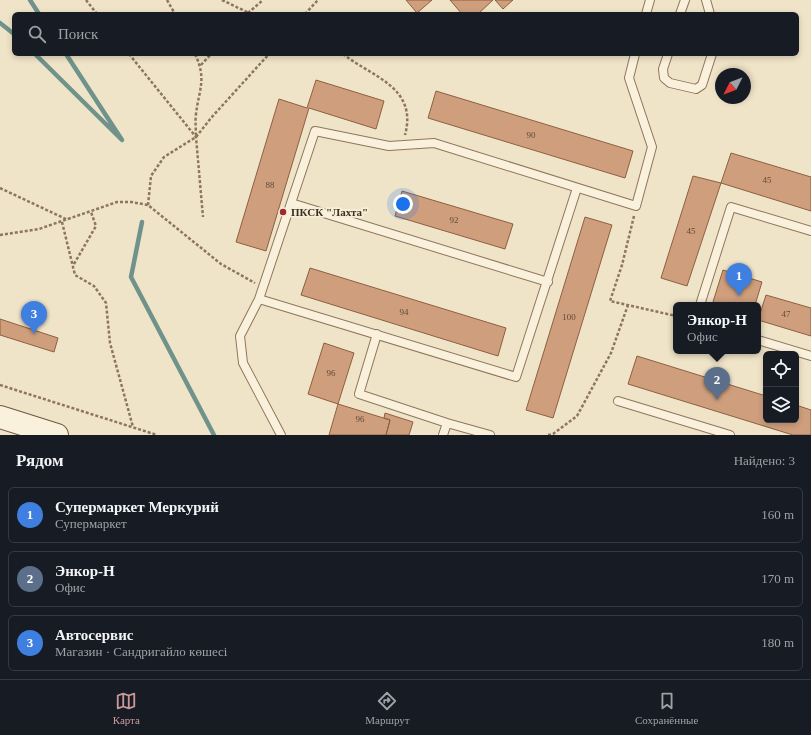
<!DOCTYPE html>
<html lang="ru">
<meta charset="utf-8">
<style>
:root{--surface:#171b24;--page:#20242c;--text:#f1f3f6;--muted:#9ea1a6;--line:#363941;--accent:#cc999b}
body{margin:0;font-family:Georgia,serif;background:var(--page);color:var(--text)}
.controls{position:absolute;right:12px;bottom:12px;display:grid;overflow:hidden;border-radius:6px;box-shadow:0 2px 6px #0003}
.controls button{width:36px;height:36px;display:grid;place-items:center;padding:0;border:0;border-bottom:1px solid var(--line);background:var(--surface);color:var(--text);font:20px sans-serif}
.compass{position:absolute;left:715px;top:68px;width:36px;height:36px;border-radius:50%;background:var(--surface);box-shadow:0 2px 6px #0003;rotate:228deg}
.you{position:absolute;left:403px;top:204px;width:14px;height:14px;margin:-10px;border:3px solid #fff;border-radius:50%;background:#1a73e8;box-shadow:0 0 0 6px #1a73e833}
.badge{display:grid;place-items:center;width:26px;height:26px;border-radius:50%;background:var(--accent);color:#fff;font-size:13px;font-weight:700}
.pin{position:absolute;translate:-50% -33px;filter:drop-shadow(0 1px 2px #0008)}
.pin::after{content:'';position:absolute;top:21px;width:14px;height:12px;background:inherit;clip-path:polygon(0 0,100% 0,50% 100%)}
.popup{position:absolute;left:673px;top:302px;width:88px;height:52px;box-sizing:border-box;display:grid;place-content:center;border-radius:6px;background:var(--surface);filter:drop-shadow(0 1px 3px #0005);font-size:13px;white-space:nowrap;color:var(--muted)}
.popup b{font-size:15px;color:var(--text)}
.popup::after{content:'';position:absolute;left:50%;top:100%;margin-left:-8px;border:8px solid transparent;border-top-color:var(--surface)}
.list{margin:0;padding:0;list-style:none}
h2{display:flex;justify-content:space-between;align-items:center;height:52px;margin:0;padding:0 16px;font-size:17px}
h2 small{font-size:13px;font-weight:400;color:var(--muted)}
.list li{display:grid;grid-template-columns:26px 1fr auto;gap:12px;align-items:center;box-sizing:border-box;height:56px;margin:0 8px 8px;padding:0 8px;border:1px solid var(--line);border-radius:6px}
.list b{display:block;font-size:15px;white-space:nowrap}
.list p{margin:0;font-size:13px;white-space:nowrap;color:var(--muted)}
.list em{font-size:13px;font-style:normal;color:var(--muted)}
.icon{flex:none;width:22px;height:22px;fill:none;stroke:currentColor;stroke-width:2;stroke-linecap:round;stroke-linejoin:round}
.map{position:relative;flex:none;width:811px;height:435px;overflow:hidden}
.search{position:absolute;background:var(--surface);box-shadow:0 2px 6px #0003;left:12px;right:12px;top:12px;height:44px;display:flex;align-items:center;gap:10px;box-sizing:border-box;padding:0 14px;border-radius:6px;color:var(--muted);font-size:15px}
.sheet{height:244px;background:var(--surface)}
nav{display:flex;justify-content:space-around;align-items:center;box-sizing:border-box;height:56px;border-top:1px solid var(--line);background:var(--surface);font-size:11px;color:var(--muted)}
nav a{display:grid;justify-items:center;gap:2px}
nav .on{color:var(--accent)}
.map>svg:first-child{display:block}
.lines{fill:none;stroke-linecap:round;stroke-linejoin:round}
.stream{stroke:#6f938a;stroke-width:4.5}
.building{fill:#cf9f7d;stroke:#8d5f41}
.lane-casing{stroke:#8d765c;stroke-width:10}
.secondary-casing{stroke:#6f573f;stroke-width:24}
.path{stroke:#8d765c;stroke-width:2.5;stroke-dasharray:3 2;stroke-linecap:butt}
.lane{stroke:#faf1dc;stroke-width:8}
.secondary{stroke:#faf1dc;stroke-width:22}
.poi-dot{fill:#9e2a2b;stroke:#f7eed8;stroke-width:1.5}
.labels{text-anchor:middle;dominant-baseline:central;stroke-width:3.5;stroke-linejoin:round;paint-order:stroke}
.number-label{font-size:9px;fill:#624a37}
.poi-label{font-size:11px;font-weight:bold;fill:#3d2e20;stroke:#f7eed8;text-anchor:start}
</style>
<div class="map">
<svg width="811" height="435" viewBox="0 0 811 435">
<rect width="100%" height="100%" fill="#f0e4c8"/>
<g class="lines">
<path class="stream" d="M30,0L39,14
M0,23L14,34
M35,54L122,140L66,54
M142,222L131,277L214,435"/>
</g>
<path class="building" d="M406,0H432L417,13Z
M450,0H493L478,14H462Z
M495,0H513L503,9Z
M316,80L384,101L376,129L309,108L266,251L236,242L279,99L307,108Z
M436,91L633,151L625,178L428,118Z
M731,153L811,177V211L721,183Z
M693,176L721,183L687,286L661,278Z
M402,191L513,224L505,249L395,216Z
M585,217L612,225L553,418L526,410Z
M310,268L506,328L498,356L301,295Z
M723,270L762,282L755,305H712Z
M766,295L811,308V336L758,320Z
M0,319L58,338L54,352L0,335Z
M324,343L354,353L338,404L308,394Z
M637,356L766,396V420H796V405L811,410V435H793L628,384Z
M338,404L390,420L386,435H329Z
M385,413L413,422L409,435H386L390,420L384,418Z"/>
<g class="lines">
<g class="lane-casing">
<path id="lane" d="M706,0L710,14
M646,14L650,0
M680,14L685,0
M668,54L663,69L664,78L670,83L696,89L702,85L712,54
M291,203L548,282
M259,299L516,377L577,188
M700,305L731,207L811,231
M377,334L359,394L447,423L443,435
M758,340L811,356
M618,401L730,435
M447,423L490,435
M281,435L243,363L240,336L259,299L315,131L389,146L434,143L636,206L652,147L629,78L635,54"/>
</g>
<g class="secondary-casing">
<path id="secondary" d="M0,417L57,435"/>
</g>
<path class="path" d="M86,0L97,14
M167,0L175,14
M222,0L251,14
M248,13L263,0
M305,14L318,0
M129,54L196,137L203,217
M195,54C207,79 199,89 196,114C195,122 196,129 196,136
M343,54C372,77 418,87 405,135
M201,65L211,54
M0,188L68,220
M148,205L151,176L164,157L196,137L211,118L269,54
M634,216L622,265L610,301L676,316
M62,222L75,275L94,286L106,303L110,343L133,427
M0,235L39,229L117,202H131L148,205L221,264L255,283
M74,264L96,226L91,212
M0,385L157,435
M548,435L553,434L577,416L611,353L628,305"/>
<use href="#lane" class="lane"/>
<use href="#secondary" class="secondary"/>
</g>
<circle class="poi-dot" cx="283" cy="212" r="4"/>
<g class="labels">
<g class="number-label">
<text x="531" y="135">90</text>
<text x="767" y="180">45</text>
<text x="270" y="185">88</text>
<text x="454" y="220">92</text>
<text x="691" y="231">45</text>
<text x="404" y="312">94</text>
<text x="786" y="314">47</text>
<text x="569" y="317">100</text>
<text x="331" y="373">96</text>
<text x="360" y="419">96</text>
</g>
<g class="poi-label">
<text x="291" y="212">ПКСК "Лахта"</text>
</g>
</g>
</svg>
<div class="controls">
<button><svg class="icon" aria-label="locate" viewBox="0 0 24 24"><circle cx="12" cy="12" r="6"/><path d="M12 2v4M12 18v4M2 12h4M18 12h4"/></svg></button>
<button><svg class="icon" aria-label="layers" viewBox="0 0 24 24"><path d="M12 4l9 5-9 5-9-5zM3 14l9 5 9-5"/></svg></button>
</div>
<svg class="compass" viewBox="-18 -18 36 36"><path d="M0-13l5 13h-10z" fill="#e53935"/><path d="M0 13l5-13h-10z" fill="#9ea1a6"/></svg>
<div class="you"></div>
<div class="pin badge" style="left:739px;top:296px;background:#3f7fe0">1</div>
<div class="pin badge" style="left:717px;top:400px;background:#5c6f8a">2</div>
<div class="popup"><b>Энкор-Н</b>Офис</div>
<div class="pin badge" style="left:34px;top:334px;background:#3f7fe0">3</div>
<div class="search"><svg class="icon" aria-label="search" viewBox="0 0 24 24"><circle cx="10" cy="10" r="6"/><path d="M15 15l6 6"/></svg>Поиск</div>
</div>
<section class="sheet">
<h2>Рядом<small>Найдено: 3</small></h2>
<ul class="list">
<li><span class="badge" style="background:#3f7fe0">1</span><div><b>Супермаркет Меркурий</b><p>Супермаркет</p></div><em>160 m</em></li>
<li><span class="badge" style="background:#5c6f8a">2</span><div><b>Энкор-Н</b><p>Офис</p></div><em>170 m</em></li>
<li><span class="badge" style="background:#3f7fe0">3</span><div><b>Автосервис</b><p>Магазин · Сандригайло көшесі</p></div><em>180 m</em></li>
</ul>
</section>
<nav>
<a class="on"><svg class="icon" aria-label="map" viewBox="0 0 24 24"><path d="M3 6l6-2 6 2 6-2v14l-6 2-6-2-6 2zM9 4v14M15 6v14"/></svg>Карта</a>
<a><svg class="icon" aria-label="directions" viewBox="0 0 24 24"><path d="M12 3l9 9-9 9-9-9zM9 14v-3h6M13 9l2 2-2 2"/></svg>Маршрут</a>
<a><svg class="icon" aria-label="saved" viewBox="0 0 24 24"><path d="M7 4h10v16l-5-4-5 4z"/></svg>Сохранённые</a>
</nav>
